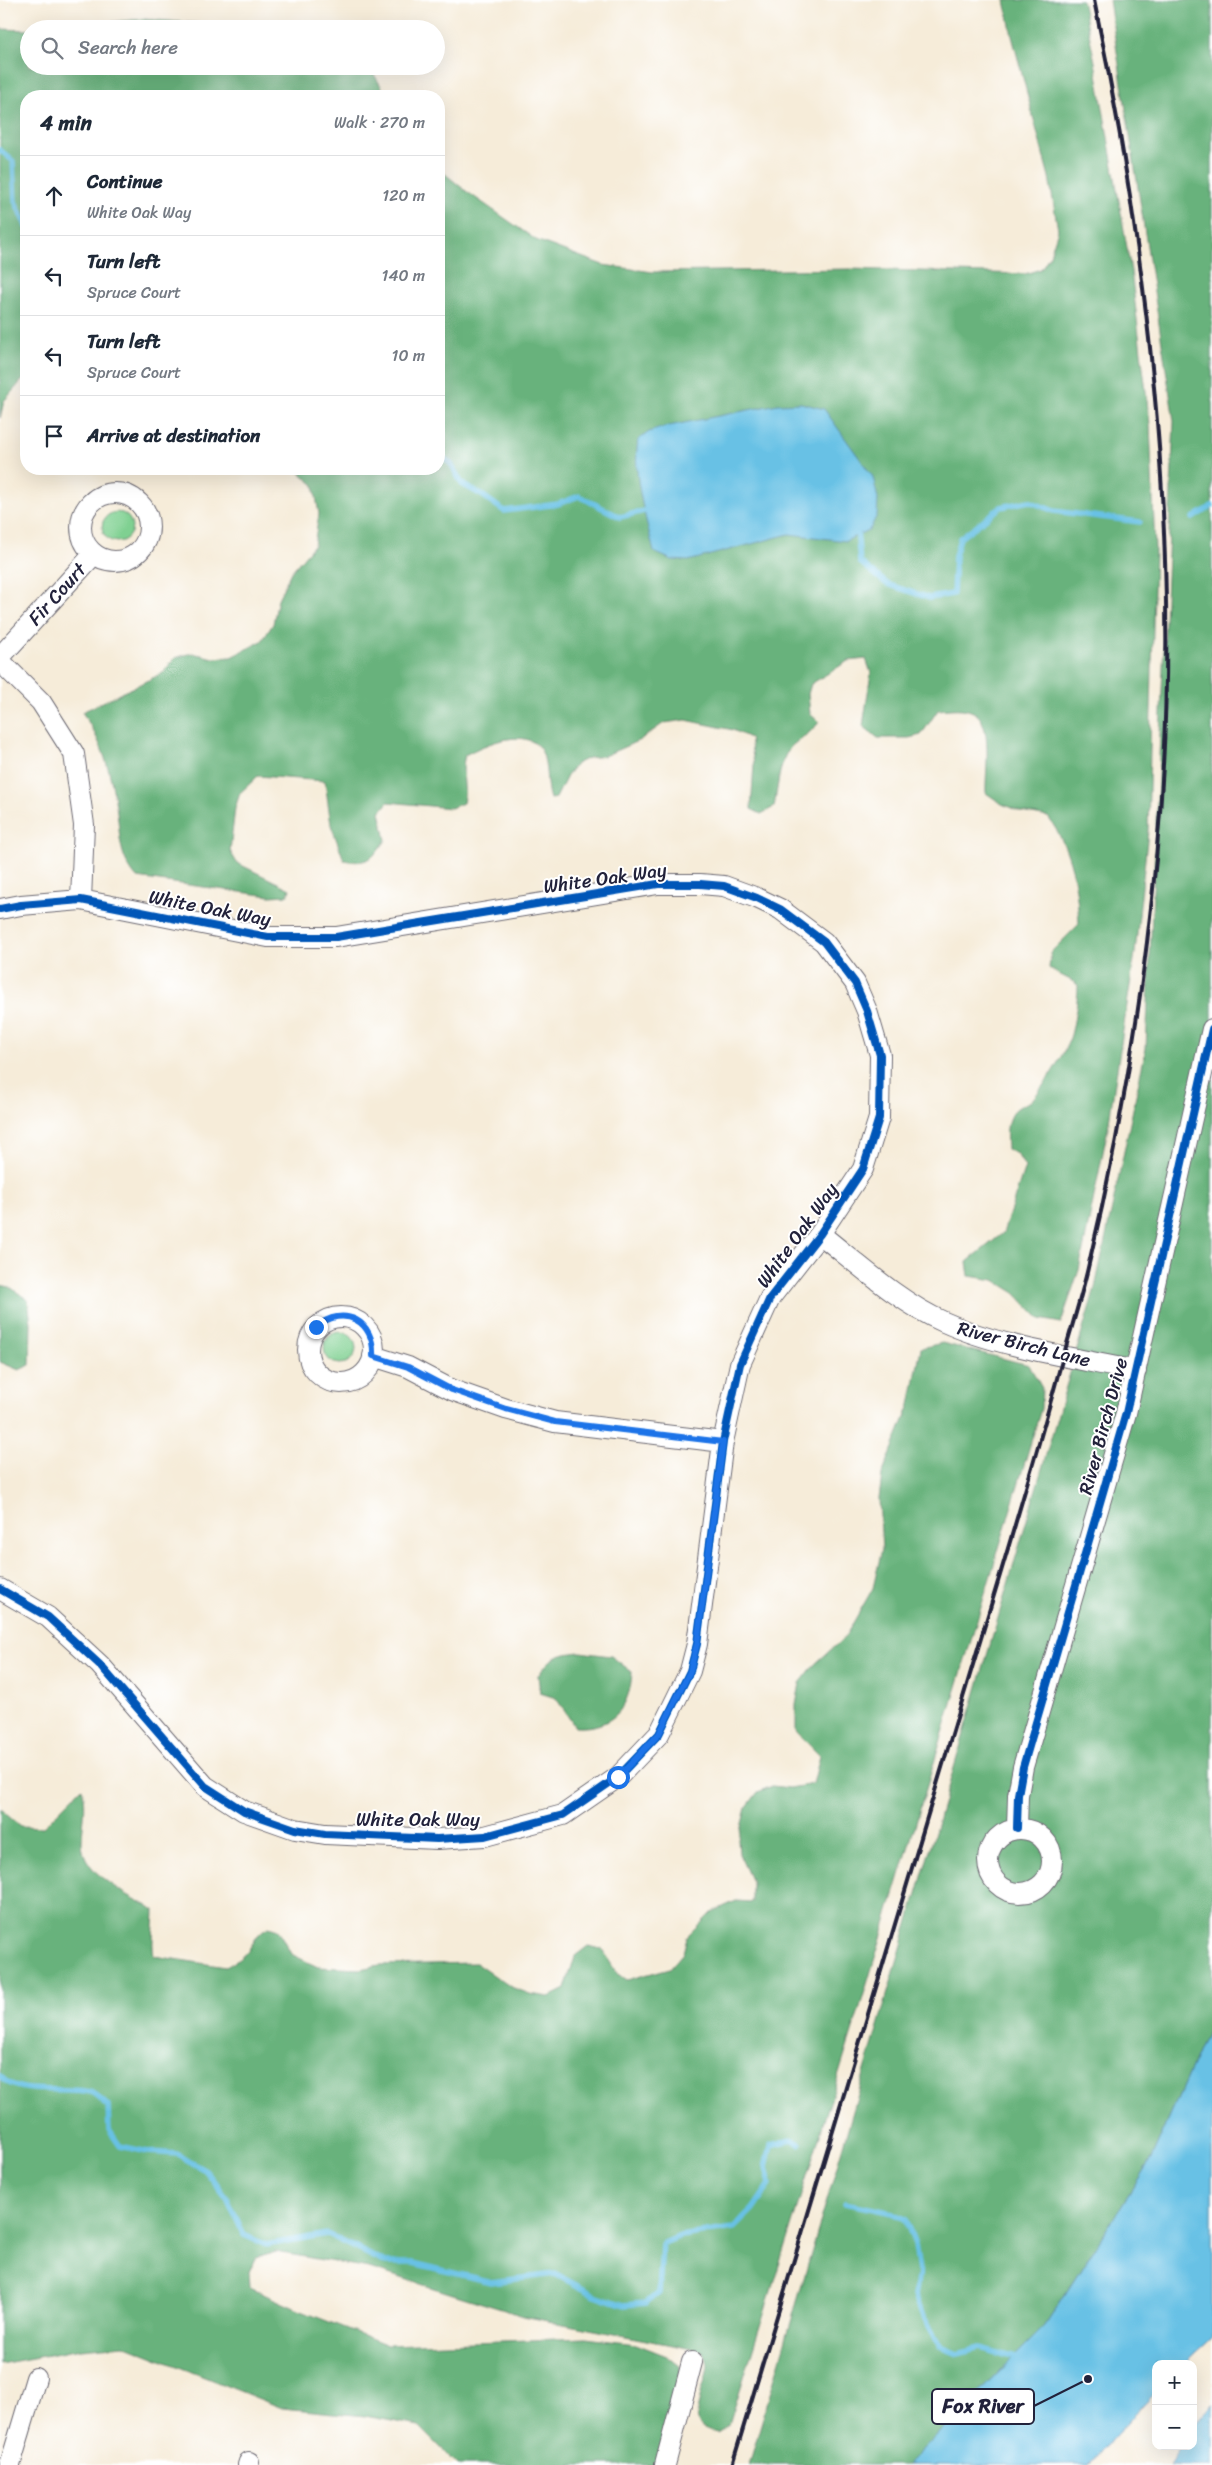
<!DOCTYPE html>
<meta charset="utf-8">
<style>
:root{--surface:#fff;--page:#f6f6f7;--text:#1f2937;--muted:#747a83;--line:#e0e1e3}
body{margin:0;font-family:Sriracha,sans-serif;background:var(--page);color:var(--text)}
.controls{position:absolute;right:15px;bottom:15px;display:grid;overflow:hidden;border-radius:10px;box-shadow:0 5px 20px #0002}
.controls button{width:45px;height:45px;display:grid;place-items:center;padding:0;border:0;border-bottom:1px solid var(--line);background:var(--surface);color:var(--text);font:25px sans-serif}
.stop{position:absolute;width:15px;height:15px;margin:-11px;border:4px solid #1a73e8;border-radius:50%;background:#fff}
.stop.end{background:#1a73e8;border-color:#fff;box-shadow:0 1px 5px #0008}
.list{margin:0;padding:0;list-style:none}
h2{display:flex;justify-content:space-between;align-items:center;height:65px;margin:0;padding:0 20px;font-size:21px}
h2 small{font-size:16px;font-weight:400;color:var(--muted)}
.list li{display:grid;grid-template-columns:32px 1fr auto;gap:15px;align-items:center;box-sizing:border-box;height:80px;padding:0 20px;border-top:1px solid var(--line)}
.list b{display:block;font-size:19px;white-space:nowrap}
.list p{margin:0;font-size:16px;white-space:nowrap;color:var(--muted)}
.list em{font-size:16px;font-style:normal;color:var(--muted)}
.icon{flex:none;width:28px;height:28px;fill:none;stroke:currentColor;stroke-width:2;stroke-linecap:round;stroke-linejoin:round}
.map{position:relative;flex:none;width:1212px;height:2465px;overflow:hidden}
.search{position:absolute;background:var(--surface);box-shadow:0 5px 20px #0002;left:20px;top:20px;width:425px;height:55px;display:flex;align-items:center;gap:12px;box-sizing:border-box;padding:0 18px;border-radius:28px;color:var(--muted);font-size:19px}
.panel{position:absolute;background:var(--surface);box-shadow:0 5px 20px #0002;left:20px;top:90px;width:425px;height:385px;border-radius:20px}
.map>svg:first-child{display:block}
.green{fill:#7fd091;stroke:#507966}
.forest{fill:#67b27b;stroke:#446a5b}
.water{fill:#67c1e5;stroke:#447290}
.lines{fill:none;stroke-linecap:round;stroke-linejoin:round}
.stream{stroke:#67c1e5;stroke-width:5.5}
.minor-casing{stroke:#6c6972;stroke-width:22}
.minor{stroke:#fff;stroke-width:20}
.rail{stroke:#22223b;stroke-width:4}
.cycleway-casing{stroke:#fff;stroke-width:11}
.cycleway{stroke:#0057b8;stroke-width:8}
.route{stroke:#1a73e8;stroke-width:6}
.labels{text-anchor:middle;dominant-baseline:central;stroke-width:4;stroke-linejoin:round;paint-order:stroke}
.street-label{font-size:19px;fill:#22223b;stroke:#fff}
.leader{fill:none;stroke:#22223b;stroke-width:2}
.callout-dot{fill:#22223b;stroke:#fff;stroke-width:2}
.callout{fill:#fff;stroke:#22223b;stroke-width:2}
.callout-label{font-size:20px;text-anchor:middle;font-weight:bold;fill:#22223b}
</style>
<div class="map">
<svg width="1212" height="2465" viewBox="0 0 1212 2465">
<rect width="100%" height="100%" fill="#fff"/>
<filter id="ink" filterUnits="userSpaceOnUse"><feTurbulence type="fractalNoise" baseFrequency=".02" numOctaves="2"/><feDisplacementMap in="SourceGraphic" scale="10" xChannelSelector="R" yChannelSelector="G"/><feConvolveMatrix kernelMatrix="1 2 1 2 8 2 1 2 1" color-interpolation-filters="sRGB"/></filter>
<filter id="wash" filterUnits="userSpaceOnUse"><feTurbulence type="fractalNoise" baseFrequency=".0096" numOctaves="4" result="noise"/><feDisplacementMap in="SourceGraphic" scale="20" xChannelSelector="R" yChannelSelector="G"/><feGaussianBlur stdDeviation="1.12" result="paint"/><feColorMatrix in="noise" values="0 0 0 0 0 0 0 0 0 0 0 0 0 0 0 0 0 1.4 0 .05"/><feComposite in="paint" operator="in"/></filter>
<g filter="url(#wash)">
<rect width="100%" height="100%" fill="#f6ecd9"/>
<path class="green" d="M102 527a15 15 0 1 1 30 0a15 15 0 1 1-30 0Z
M324 1348a16 16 0 1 1 32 0a16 16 0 1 1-32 0Z"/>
<path class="forest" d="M1005,0H1082L1095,62L1131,271L1150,424L1155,549L1148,831L1135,953L1108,1128L1079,1270L1061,1323L1040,1319L1015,1293L994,1280L969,1276L967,1262L1003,1233L1025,1167L1017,1154L1007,1149C1006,1135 1005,1115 1019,1107C1023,1104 1029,1103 1032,1100C1045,1085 1063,1056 1070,1038C1074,1027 1078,997 1078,985C1069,978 1058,975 1049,968L1051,952L1079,924C1077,885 1072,850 1048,817L1021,812L1002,804L986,793C985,773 994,721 973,712C963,707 950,709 938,710L921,735L909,738H878L863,726L871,673L866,659L848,661L811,684L808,694L810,714L819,722C810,736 792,741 786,754C779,767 777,792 774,807L761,814L751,809L754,764L750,738L733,730L686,720L664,723L640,740L604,756L588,758L576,764L567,776L556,798L550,799C545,784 548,766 542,752C529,725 485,744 465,755C460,772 467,787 463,803L451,808L388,802L380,812L386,840C373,859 366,865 344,860L331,825L325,781L258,776L240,793L235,808L230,851L237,863L290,889L288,895L270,896L137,878C117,855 121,833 116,806C110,770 103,743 82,712L163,673L175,658L192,653L214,658L231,657L262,641L273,624L278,599L291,572L314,545L319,514L314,485L296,469H439V169L466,191L536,240L603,265L653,272L850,269L1025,274L1041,269L1050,255L1058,230L1049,177L1012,36Z
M1109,0H1212V2020L1151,2159L1045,2326L907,2465H749L1095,1288L1146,1048L1174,421Z
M143,19L269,29H38Z
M0,29L29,30V66H369L387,96H26V376L4,401L0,418Z
M0,1285L10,1287L28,1300L31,1323L30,1365L19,1370L0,1362Z
M942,1343L1029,1365L1042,1388L1041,1409L864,1994L729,2425L718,2432C711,2431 704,2430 700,2425C691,2414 707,2379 708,2366C708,2360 705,2356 703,2351L527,2317L369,2268L276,2252L255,2258L249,2272L250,2288L299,2310L388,2345L586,2338L636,2344L667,2356L680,2366L681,2383L658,2465H458L419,2426L365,2416L282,2408L124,2345L81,2349L0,2364V1809L20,1826L43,1827L82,1788C88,1807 82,1822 82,1842C81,1874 130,1896 155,1910C155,1926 151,1940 154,1956L226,1967C235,1962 242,1958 248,1950C257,1939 256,1933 269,1927L278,1930L291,1954L318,1967L360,1969L379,1965L476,1963L511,1987L530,1994L549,1997L565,1989L575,1956L588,1946L602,1949L616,1972L627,1980L670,1968L683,1953L687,1937L712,1912L736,1901L752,1902V1882L739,1854L738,1839L746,1808L758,1792L772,1786L790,1788L813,1784L820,1756L796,1731V1705L800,1683L815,1664L845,1637L873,1588L882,1549L879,1499L882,1475L910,1405L921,1348Z
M580,1652L611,1656L632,1672C630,1709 612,1729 575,1727L556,1698L540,1693L538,1676C551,1656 557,1655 580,1652Z"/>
<path class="water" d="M801,403L824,409L873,477L878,499L877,515L870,529L846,541L789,534L688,561L672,560L654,552C646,518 632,476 638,440L649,432L664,427L778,404Z
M1212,2020V2338L1184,2364H1156V2392L1088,2465H907L1045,2326L1151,2159Z
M1212,2403V2465H1169L1181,2446H1193V2428Z"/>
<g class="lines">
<path class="stream" d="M0,150L13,161L15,201L26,226
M439,454L451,464L462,484L482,495L504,511L558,504L579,496L620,517L652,509
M1193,518L1212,506
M857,529L860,562L887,584L929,598L953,594L955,556L960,538L1001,507L1029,501L1054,511L1140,522
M0,2076C19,2098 64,2085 90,2092C96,2094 103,2102 108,2106L109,2130L120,2146L148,2152L177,2154L206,2171L227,2198L244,2235L266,2245L327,2234L386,2263H413L491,2282L555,2274L595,2295L624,2305L646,2303L659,2293L662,2244L680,2236L734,2228L753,2209L770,2184L766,2167L771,2145L790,2140L800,2144
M845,2203L893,2213L905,2219L915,2244L919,2272L915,2295L922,2314L941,2347L958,2354L980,2348L1020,2359"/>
</g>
</g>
<g filter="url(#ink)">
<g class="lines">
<g class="minor-casing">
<path id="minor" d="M81 527a34 34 0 1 1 68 0a34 34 0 1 1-68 0Z
M0,657L94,554
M0,661L41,702L74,754L84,825L81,900
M0,909L21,905L81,900L268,937H336L658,884H700L724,886L757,898L780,909L824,942L855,983L867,1011L880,1055L879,1118L863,1169L820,1234L770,1298L740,1364L723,1442L697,1644L690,1671L659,1734L618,1777L563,1815L485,1836L437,1839L325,1834L295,1829L244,1811L205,1786L100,1665L48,1617L0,1589
M820,1234C858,1264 900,1303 944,1322C999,1347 1076,1358 1136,1371
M308 1350a33 33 0 1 1 66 0a33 33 0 1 1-66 0Z
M373,1356L408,1367L452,1390L506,1409L555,1422L723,1442
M1017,1828L1018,1795L1023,1767L1126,1413L1212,1029
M988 1861a32 32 0 1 1 64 0a32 32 0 1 1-64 0Z
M10,2465L36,2378
M248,2465L249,2462
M665,2465L692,2362"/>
</g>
<use href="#minor" class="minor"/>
<path class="rail" d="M732,2465C808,2214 884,1962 959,1711C992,1601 1026,1492 1056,1382C1066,1345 1078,1309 1087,1272C1120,1136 1143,998 1156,859C1184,572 1153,280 1094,0"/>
<g class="cycleway-casing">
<path id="cycleway" d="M0,909L21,905L81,900L268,937H336L658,884H700L724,886L757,898L780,909L824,942L855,983L867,1011L880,1055L879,1118L863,1169L820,1234L770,1298L740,1364L723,1442L697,1644L690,1671L659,1734L618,1777L563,1815L485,1836L437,1839L325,1834L295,1829L244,1811L205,1786L100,1665L48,1617L0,1589
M1017,1828L1018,1795L1023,1767L1126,1413L1212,1029"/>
</g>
<use href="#cycleway" class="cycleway"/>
</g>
</g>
<g class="lines" filter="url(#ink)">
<path class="route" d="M316,1327C344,1304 375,1321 373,1356L408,1367L452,1390L506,1409L555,1422L723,1442L697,1644L690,1671L659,1734L618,1777"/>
</g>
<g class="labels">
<g class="street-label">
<text transform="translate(57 594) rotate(-48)">Fir Court</text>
<text transform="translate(605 878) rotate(-8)">White Oak Way</text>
<text transform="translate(210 908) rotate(11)">White Oak Way</text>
<text transform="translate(797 1235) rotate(-54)">White Oak Way</text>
<text transform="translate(1024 1344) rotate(14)">River Birch Lane</text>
<text transform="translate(1103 1426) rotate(-75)">River Birch Drive</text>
<text x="418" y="1819">White Oak Way</text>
</g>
</g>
<path class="leader" d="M1088 2379L1034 2406"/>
<circle class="callout-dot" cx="1088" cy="2379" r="5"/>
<rect class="callout" x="932" y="2389" width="102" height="35" rx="5"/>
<g class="callout-label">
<text x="983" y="2413">Fox River</text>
</g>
</svg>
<div class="controls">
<button>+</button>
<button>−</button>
</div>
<div class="stop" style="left:618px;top:1777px"></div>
<div class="stop end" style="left:316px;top:1327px"></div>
<div class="search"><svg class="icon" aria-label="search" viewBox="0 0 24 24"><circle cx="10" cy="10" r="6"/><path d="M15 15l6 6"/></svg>Search here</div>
<section class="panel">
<h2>4 min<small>Walk · 270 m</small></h2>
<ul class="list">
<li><svg class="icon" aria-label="ahead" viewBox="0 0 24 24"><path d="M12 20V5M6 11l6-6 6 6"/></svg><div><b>Continue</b><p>White Oak Way</p></div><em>120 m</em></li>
<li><svg class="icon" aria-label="left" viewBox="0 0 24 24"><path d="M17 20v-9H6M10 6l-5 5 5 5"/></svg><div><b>Turn left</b><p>Spruce Court</p></div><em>140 m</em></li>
<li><svg class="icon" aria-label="left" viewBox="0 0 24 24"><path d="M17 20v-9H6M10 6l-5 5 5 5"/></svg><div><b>Turn left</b><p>Spruce Court</p></div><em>10 m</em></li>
<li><svg class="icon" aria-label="arrive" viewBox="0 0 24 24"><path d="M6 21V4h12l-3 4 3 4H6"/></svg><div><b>Arrive at destination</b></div></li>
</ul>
</section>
</div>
